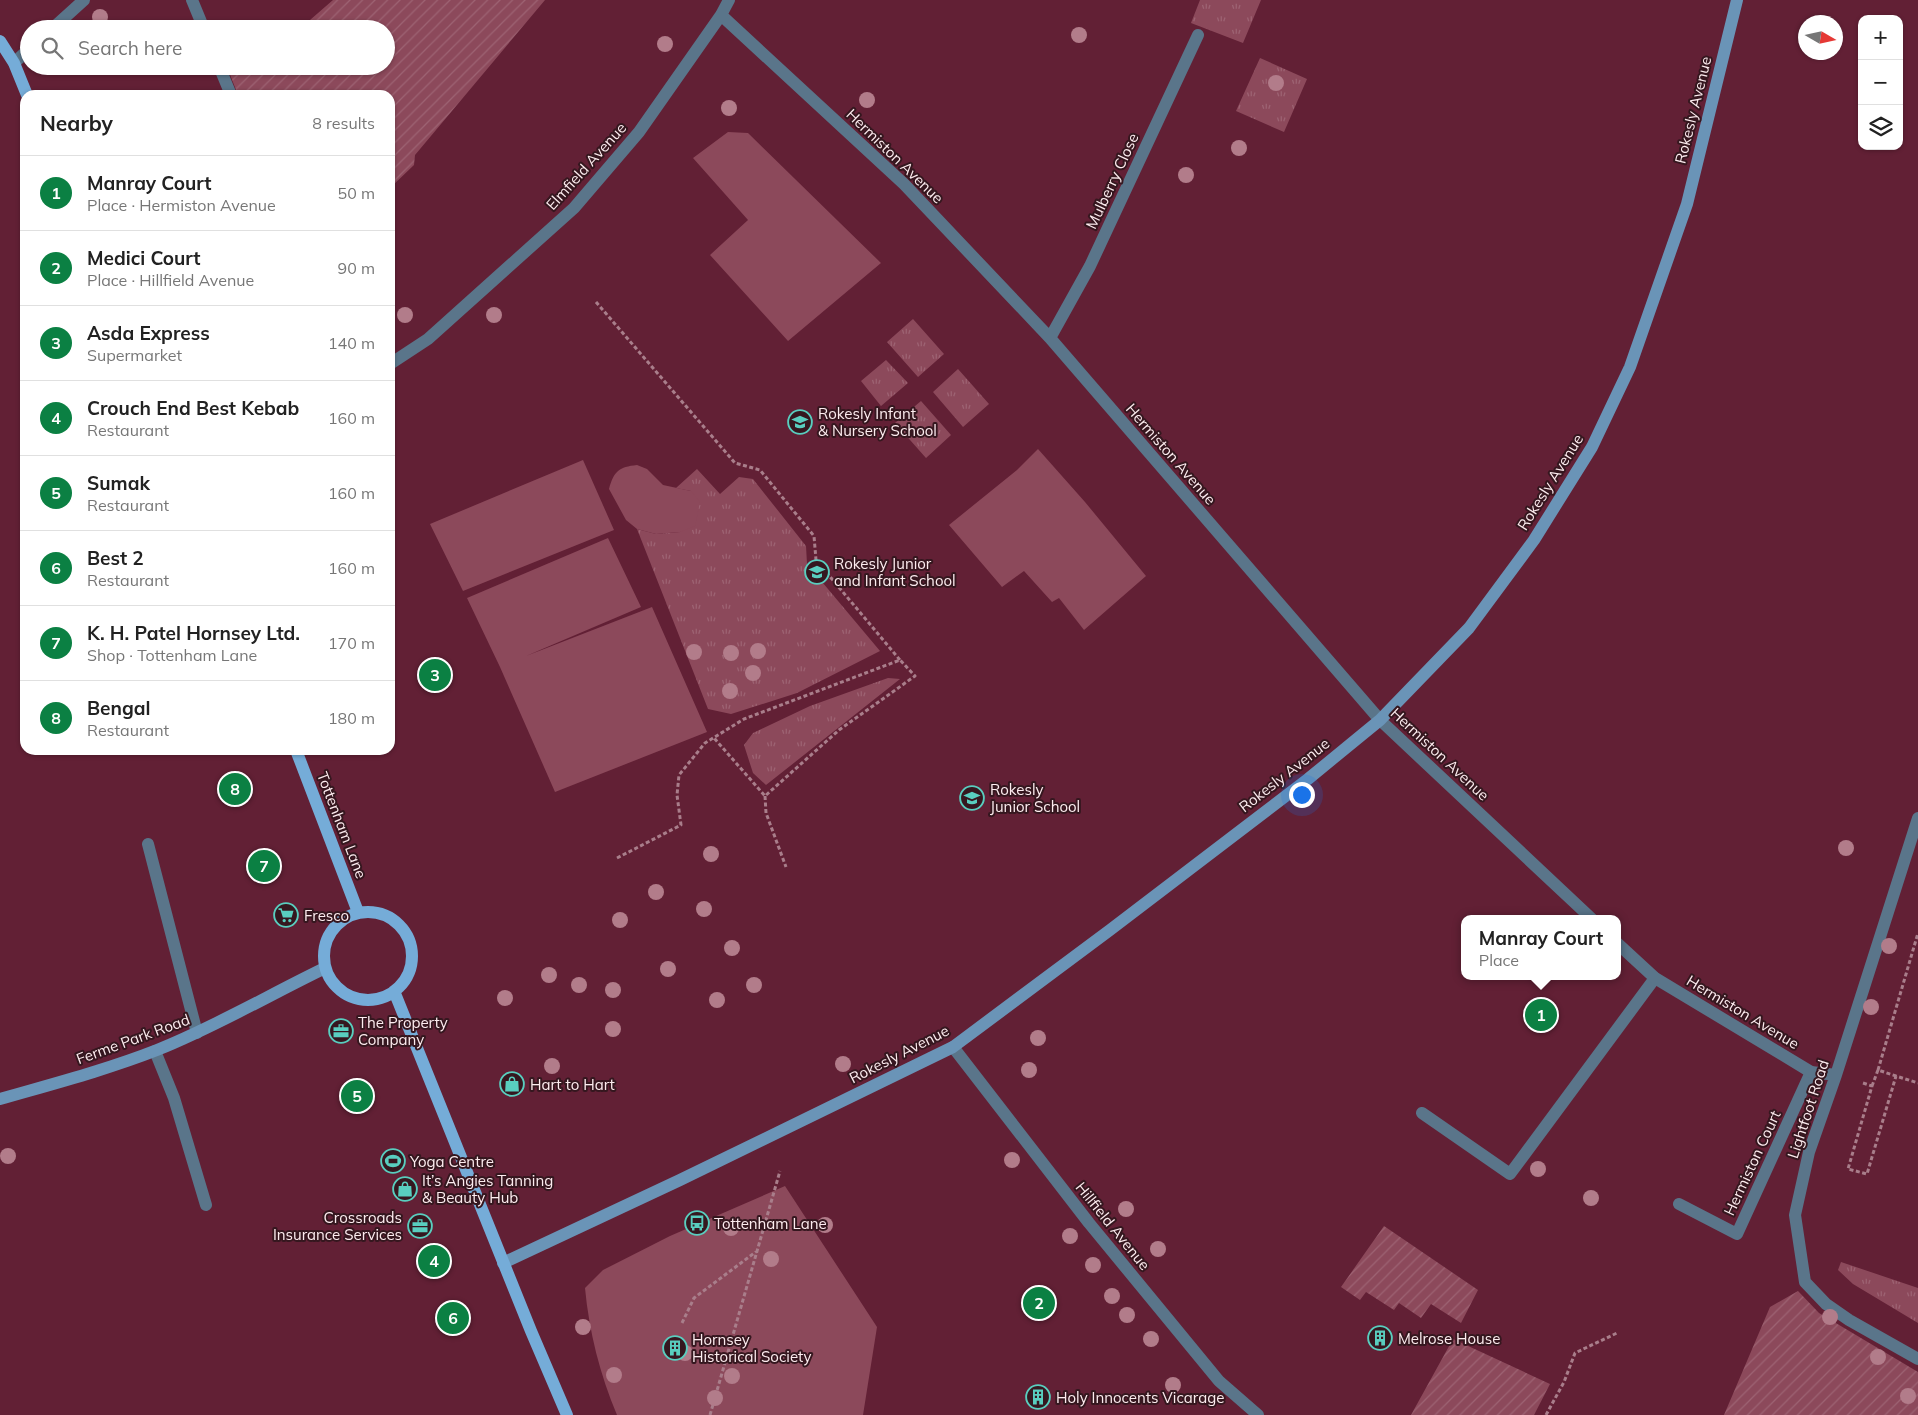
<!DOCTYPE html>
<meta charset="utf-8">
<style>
:root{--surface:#fff;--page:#f2f2f2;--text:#222;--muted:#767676;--line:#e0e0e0;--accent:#0b8043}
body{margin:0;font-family:Mulish,sans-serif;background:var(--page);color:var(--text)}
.controls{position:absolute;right:15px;top:15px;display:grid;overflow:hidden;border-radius:10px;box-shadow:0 1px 4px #0004}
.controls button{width:45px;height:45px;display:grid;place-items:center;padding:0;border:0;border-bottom:1px solid var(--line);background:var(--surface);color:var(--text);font:25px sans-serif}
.compass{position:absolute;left:1798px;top:15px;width:45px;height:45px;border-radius:50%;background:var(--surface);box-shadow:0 1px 4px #0004;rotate:99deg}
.you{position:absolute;left:1301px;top:794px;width:18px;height:18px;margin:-12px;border:4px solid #fff;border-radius:50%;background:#1a73e8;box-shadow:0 0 0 8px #1a73e833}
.badge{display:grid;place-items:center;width:32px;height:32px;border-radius:50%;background:var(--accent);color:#fff;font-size:16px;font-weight:700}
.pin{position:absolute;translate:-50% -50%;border:2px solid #fff;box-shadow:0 1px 5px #0006}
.popup{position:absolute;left:1461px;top:915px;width:160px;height:65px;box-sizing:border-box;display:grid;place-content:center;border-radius:10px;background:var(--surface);filter:drop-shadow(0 1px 4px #0005);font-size:16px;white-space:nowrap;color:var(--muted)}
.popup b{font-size:19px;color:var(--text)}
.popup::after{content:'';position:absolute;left:50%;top:100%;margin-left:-10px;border:10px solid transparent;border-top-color:var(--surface)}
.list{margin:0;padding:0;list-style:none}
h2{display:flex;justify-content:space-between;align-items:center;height:65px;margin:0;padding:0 20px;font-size:21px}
h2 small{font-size:16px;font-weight:400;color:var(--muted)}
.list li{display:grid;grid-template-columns:32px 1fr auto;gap:15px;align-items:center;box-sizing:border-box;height:75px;padding:0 20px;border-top:1px solid var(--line)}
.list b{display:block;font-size:19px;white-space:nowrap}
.list p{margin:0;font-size:16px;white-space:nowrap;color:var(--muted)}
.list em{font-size:16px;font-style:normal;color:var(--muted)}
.icon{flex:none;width:28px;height:28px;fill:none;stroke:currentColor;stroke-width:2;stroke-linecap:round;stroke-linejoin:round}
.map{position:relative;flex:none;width:1918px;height:1415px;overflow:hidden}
.search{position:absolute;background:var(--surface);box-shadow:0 1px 4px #0004;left:20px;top:20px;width:375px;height:55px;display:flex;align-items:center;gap:12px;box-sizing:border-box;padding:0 18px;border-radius:28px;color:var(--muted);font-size:19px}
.panel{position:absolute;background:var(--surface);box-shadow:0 1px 4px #0004;left:20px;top:90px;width:375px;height:665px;border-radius:15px}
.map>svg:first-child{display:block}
.grass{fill:url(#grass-tufts)}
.park{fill:#8c495b}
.garden{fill:url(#garden-furrows)}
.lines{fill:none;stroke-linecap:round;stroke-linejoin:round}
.path{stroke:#a97e8b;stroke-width:3;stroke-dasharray:4 2.5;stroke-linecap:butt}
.lane{stroke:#5a758a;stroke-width:12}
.street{stroke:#5a758a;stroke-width:12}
.secondary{stroke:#6a94b7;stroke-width:12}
.primary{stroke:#75acd8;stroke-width:12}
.tree{fill:#b27c8a}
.labels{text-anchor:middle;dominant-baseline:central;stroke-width:4;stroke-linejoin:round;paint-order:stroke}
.street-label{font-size:15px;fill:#fdecef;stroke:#35171f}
.poi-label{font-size:15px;fill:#fdecef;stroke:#35171f;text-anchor:start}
</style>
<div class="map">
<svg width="1918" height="1415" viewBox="0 0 1918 1415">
<defs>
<pattern id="grass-tufts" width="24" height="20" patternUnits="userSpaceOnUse" patternTransform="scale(1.25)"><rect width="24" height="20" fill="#8c495b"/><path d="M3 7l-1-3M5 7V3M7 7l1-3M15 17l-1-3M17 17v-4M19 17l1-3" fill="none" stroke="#9d6373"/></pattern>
<pattern id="garden-furrows" width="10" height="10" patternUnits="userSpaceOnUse" patternTransform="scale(1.25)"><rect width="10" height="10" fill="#8c495b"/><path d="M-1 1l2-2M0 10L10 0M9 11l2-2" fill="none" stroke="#9d6373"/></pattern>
</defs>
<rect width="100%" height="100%" fill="#622035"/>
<path class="grass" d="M1200,0H1261L1243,43L1191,23Z
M1260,58L1307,79L1284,132L1236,111Z
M913,319L944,354L918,377L887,342Z
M886,360L908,383L881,406L861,381Z
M958,369L989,404L963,427L933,392Z
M921,401L951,435L926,458L895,423Z
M697,469L720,494L739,477L753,479L806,546L807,564L880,651L797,693L731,714L708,709L637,529L656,534L680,532L691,491L676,488Z
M888,678L900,679L766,785L753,773L744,745L753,733L810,706Z
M1841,1262L1918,1288V1323L1853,1284L1838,1270Z"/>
<path class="park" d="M728,132L748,133L881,263L788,341L710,255L748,220L693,158Z
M1038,449L1085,502L1146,576L1084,630L1059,598L1052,602L1024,571L1002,587L949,525L1017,470Z
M583,460L614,530L463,591L430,524Z
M637,465L647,469L663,485L691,491L700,502L695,526L680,532L656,534L637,529L626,520L609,489C614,471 619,467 637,465Z
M608,538L641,607L526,656L652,607L707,732L555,792L500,667L467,598Z
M785,1186L877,1327L863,1415H617C600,1375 589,1331 585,1288L603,1270L670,1236Z"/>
<path class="garden" d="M333,0H545L415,155L414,165L390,188V95H238L229,72L238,66H386V29H316L310,20Z
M1384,1226L1478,1290L1461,1323L1431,1304L1421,1318L1399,1303L1394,1310L1366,1292L1360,1300L1341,1287Z
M1798,1291L1819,1313L1918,1372V1415H1724L1770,1307Z
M1453,1339L1550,1384L1534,1415H1411Z"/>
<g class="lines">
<path class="path" d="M596,302L735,463L760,470L814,536L816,560L900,660
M765,796L766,813L786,867
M617,858L681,825L677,795L679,775L705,743L744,719L900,660L915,676L839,730L765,796L714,738
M1878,1070L1918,933
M1863,1083L1872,1086L1848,1169L1867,1174L1896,1076L1918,1083
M1872,1086L1878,1070L1896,1076
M682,1323L694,1298L757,1251
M710,1415L780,1171
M1546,1415L1564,1382L1575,1353L1617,1333"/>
<path class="lane" d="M192,0L204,29
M219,66L231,95
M148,844L197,1033
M155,1051L174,1098L206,1205
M1422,1113L1510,1174L1655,978
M1679,1204L1737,1234L1811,1072"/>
<path class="street" d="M721,15L904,184L1050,338L1380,720L1592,919
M52,29L84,0
M14,63L29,49
M1050,338L1090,266L1198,35
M390,364L428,339L574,208L639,132L721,15L729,0
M1918,818L1836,1075L1809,1152L1795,1215L1805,1282L1826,1304L1849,1320L1918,1359
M1617,943L1655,978L1811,1072L1836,1075
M953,1047L1089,1223L1219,1381L1258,1415"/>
<path class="secondary" d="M0,1099C52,1084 106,1070 157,1050C215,1027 269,995 325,968
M503,1263L680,1180L953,1047L1110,930L1308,779L1380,720L1469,628L1534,540L1592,447L1630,367L1687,204L1737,0"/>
<path class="primary" d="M0,41L14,63L27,95
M296,750L358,912
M324 956a44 44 0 1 1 88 0a44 44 0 1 1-88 0Z
M394,991L531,1331L567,1415"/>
</g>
<g class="tree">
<circle cx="100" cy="17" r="8"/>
<circle cx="1079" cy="35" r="8"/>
<circle cx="665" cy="44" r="8"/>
<circle cx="1276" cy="83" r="8"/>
<circle cx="867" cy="100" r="8"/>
<circle cx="729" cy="108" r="8"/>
<circle cx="1239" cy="148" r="8"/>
<circle cx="1186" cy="175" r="8"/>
<circle cx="405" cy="315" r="8"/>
<circle cx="494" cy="315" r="8"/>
<circle cx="758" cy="651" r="8"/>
<circle cx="694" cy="652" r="8"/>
<circle cx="731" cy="653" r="8"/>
<circle cx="753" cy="673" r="8"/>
<circle cx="730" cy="691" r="8"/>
<circle cx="1846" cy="848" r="8"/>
<circle cx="711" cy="854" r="8"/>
<circle cx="656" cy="892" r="8"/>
<circle cx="704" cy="909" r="8"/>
<circle cx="620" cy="920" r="8"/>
<circle cx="1889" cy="946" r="8"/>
<circle cx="732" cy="948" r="8"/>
<circle cx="668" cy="969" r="8"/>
<circle cx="549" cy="975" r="8"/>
<circle cx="579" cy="985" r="8"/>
<circle cx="754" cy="985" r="8"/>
<circle cx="613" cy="990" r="8"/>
<circle cx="505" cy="998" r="8"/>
<circle cx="717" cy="1000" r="8"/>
<circle cx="1871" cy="1007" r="8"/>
<circle cx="613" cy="1029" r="8"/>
<circle cx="1038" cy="1038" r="8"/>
<circle cx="843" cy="1064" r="8"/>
<circle cx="552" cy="1066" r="8"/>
<circle cx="1029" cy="1070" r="8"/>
<circle cx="8" cy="1156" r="8"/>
<circle cx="1012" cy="1160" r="8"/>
<circle cx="1538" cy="1169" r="8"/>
<circle cx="1591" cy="1198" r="8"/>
<circle cx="1126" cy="1209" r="8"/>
<circle cx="825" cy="1225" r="8"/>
<circle cx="731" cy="1228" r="8"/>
<circle cx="1070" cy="1236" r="8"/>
<circle cx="1158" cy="1249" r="8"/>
<circle cx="771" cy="1259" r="8"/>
<circle cx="1093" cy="1265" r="8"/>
<circle cx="1112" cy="1296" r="8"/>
<circle cx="1127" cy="1315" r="8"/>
<circle cx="1830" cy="1317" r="8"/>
<circle cx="583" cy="1327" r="8"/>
<circle cx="1151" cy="1339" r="8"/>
<circle cx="685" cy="1353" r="8"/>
<circle cx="1878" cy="1357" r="8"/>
<circle cx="614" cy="1375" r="8"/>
<circle cx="732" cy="1376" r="8"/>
<circle cx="1173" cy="1385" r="8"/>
<circle cx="1908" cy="1396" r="8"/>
<circle cx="715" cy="1398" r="8"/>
</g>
<defs>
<g id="school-ring" transform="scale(1.25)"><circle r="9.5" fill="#35171f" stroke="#59cebf" stroke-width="1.5"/><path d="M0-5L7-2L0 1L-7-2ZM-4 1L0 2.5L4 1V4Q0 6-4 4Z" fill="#59cebf"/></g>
<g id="supermarket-ring" transform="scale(1.25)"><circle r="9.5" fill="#35171f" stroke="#59cebf" stroke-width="1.5"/><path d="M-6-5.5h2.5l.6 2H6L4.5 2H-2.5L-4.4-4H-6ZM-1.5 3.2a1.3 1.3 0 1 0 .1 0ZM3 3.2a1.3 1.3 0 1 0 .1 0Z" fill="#59cebf"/></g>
<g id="office-ring" transform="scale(1.25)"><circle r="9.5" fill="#35171f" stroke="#59cebf" stroke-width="1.5"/><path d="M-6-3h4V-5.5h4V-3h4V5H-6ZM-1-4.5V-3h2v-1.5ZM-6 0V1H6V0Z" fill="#59cebf"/></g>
<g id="shop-ring" transform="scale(1.25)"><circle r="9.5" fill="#35171f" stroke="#59cebf" stroke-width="1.5"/><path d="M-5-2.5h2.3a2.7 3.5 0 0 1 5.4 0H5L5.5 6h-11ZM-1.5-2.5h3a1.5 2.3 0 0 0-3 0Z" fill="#59cebf"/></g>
<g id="stadium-ring" transform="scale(1.25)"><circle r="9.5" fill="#35171f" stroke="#59cebf" stroke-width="1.5"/><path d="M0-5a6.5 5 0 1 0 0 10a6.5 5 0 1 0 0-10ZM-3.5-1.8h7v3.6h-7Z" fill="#59cebf"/></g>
<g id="bus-ring" transform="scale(1.25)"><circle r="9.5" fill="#35171f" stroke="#59cebf" stroke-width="1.5"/><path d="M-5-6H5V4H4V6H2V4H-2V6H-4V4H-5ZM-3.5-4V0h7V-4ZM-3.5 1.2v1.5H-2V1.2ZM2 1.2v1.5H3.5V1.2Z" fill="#59cebf"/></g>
<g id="building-ring" transform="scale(1.25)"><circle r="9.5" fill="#35171f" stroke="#59cebf" stroke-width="1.5"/><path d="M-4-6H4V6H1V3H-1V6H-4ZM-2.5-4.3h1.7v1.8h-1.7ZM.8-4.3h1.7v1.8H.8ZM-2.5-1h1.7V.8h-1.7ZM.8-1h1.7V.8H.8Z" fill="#59cebf"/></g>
</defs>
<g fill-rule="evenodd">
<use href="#school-ring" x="800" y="422"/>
<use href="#school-ring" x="817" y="572"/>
<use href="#school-ring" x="972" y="798"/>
<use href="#supermarket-ring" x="286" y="915"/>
<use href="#office-ring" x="341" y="1031"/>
<use href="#shop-ring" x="512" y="1084"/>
<use href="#stadium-ring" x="393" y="1161"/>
<use href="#shop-ring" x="405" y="1189"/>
<use href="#bus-ring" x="697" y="1223"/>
<use href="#office-ring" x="420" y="1226"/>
<use href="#building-ring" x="1380" y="1338"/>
<use href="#building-ring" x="675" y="1348"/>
<use href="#building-ring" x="1038" y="1397"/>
</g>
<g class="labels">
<g class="street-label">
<text transform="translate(1693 110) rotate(-76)">Rokesly Avenue</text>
<text transform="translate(895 156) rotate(44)">Hermiston Avenue</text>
<text transform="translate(586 166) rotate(-48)">Elmfield Avenue</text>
<text transform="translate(1112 181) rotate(-65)">Mulberry Close</text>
<text transform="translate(1171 454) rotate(49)">Hermiston Avenue</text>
<text transform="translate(1550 482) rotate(-58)">Rokesly Avenue</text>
<text transform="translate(1440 754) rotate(43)">Hermiston Avenue</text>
<text transform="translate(1284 775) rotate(-38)">Rokesly Avenue</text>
<text transform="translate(342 825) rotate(69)">Tottenham Lane</text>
<text transform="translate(1743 1012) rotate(31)">Hermiston Avenue</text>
<text transform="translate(133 1039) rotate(-20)">Ferme Park Road</text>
<text transform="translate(899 1054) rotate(-27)">Rokesly Avenue</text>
<text transform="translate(1808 1109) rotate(-72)">Lightfoot Road</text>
<text transform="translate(1752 1163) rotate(-65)">Hermiston Court</text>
<text transform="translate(1113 1226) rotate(51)">Hillfield Avenue</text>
</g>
<g class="poi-label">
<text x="818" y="413">Rokesly Infant<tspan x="818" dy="17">&amp; Nursery School</tspan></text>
<text x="834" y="563">Rokesly Junior<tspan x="834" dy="17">and Infant School</tspan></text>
<text x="990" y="789">Rokesly<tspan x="990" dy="17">Junior School</tspan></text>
<text x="304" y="915">Fresco</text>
<text x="358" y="1022">The Property<tspan x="358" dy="17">Company</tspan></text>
<text x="530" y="1084">Hart to Hart</text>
<text x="410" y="1161">Yoga Centre</text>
<text x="422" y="1180">It’s Angies Tanning<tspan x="422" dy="17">&amp; Beauty Hub</tspan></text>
<text x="402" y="1217" text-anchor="end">Crossroads<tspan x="402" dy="17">Insurance Services</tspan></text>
<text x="714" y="1223">Tottenham Lane</text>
<text x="1398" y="1338">Melrose House</text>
<text x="692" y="1339">Hornsey<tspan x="692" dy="17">Historical Society</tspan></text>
<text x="1056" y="1397">Holy Innocents Vicarage</text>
</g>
</g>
</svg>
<div class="controls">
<button>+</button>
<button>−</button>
<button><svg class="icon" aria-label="layers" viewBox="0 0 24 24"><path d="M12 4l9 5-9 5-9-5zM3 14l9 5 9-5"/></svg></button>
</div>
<svg class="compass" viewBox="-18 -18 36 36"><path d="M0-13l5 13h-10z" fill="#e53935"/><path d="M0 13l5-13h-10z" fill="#767676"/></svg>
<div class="you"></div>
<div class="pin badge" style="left:1541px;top:1015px">1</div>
<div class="popup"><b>Manray Court</b>Place</div>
<div class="pin badge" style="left:1039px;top:1303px">2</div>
<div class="pin badge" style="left:435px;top:675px">3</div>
<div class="pin badge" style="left:434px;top:1261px">4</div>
<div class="pin badge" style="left:357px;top:1096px">5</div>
<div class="pin badge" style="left:453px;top:1318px">6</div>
<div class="pin badge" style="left:264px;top:866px">7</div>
<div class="pin badge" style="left:235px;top:789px">8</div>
<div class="search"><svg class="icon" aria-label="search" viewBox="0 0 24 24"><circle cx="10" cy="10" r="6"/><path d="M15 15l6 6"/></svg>Search here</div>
<section class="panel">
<h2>Nearby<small>8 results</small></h2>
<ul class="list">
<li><span class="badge">1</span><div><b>Manray Court</b><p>Place · Hermiston Avenue</p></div><em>50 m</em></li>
<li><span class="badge">2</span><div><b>Medici Court</b><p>Place · Hillfield Avenue</p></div><em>90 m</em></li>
<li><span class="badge">3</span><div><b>Asda Express</b><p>Supermarket</p></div><em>140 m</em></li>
<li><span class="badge">4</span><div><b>Crouch End Best Kebab</b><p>Restaurant</p></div><em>160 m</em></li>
<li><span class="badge">5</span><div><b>Sumak</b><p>Restaurant</p></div><em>160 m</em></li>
<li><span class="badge">6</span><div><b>Best 2</b><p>Restaurant</p></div><em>160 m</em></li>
<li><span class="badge">7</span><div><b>K. H. Patel Hornsey Ltd.</b><p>Shop · Tottenham Lane</p></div><em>170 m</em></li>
<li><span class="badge">8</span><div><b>Bengal</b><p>Restaurant</p></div><em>180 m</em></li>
</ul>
</section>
</div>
